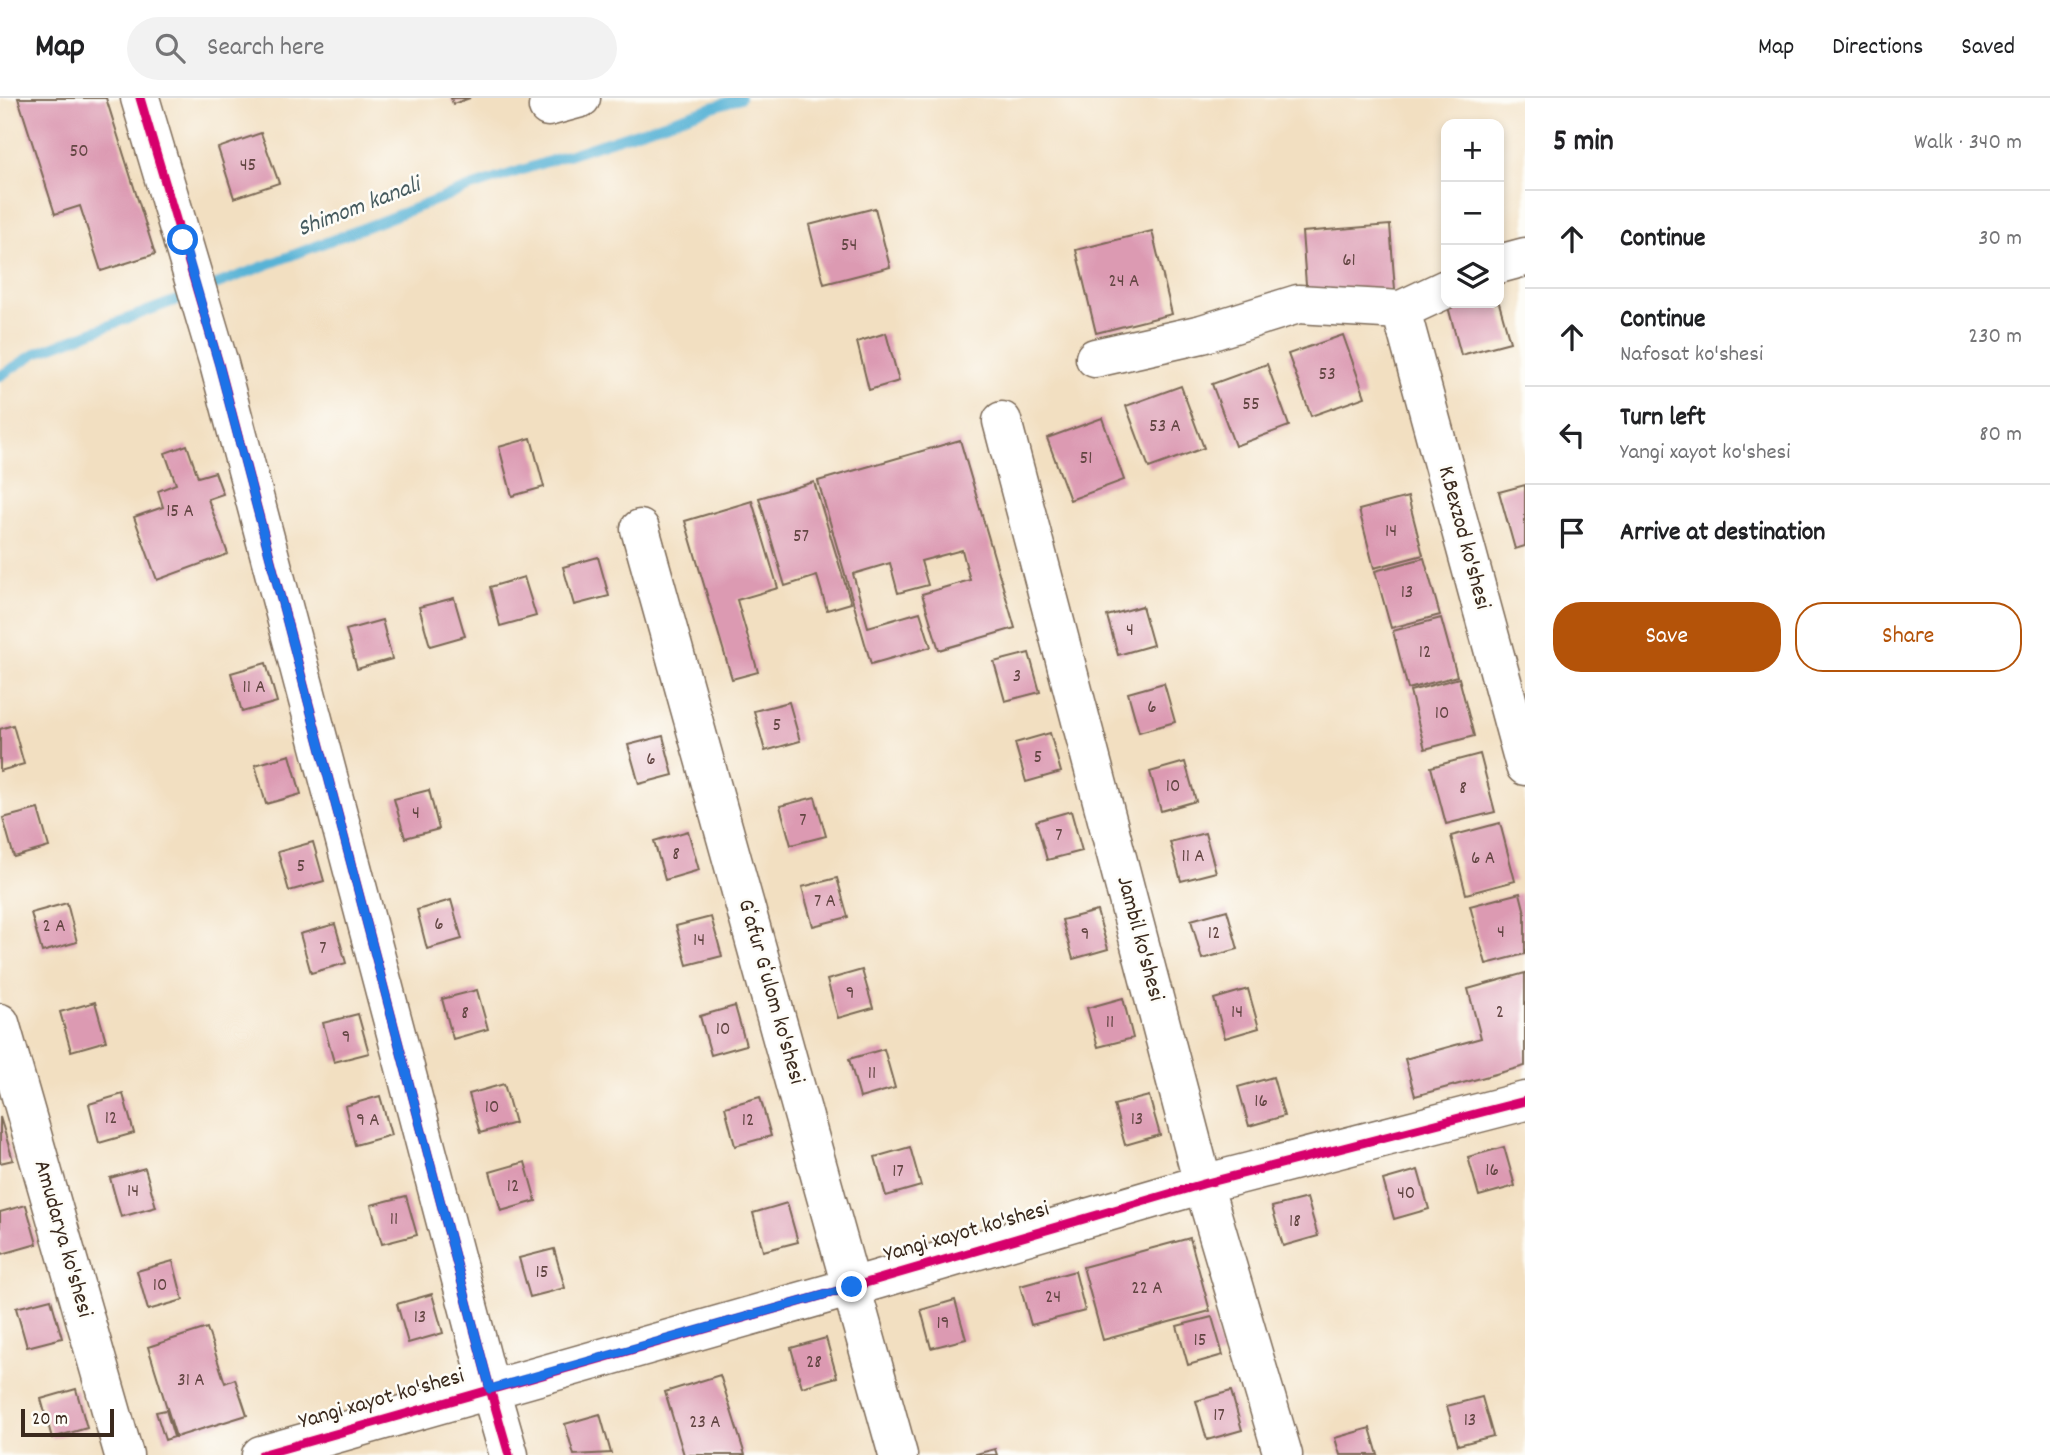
<!DOCTYPE html>
<meta charset="utf-8">
<style>
:root{--surface:#fff;--page:#f2f2f2;--text:#202124;--muted:#757577;--line:#e0e0e0;--accent:#b45309}
body{margin:0;font-family:Dekko,sans-serif;background:var(--page);color:var(--text)}
.controls{position:absolute;right:21px;top:21px;display:grid;overflow:hidden;border-radius:14px;box-shadow:0 4px 10px #0003}
.controls button{width:63px;height:63px;display:grid;place-items:center;padding:0;border:0;border-bottom:2px solid var(--line);background:var(--surface);color:var(--text);font:35px sans-serif}
.scale{position:absolute;left:21px;bottom:18px;width:93px;box-sizing:border-box;padding-left:7px;border:4px solid #3b2a1e;border-top:0;font-size:19px;line-height:24px;white-space:nowrap;color:#3b2a1e;-webkit-text-stroke:5px #fdfcf7;paint-order:stroke}
.stop{position:absolute;width:21px;height:21px;margin:-16px;border:5px solid #1a73e8;border-radius:50%;background:#fff}
.stop.end{background:#1a73e8;border-color:#fff;box-shadow:0 2px 7px #0008}
.list{margin:0;padding:0;list-style:none}
h2{display:flex;justify-content:space-between;align-items:center;height:91px;margin:0;padding:0 28px;font-size:30px}
h2 small{font-size:23px;font-weight:400;color:var(--muted)}
.list li{display:grid;grid-template-columns:46px 1fr auto;gap:21px;align-items:center;box-sizing:border-box;height:98px;padding:0 28px;border-top:2px solid var(--line)}
.list b{display:block;font-size:26px;white-space:nowrap}
.list p{margin:0;font-size:23px;white-space:nowrap;color:var(--muted)}
.list em{font-size:23px;font-style:normal;color:var(--muted)}
.actions{display:flex;gap:14px;padding:21px 28px}
.actions a{flex:1;padding:16px 0;border:2px solid var(--accent);border-radius:28px;text-align:center;font-size:24px;color:var(--accent)}
.actions .main{background:var(--accent);color:#fff}
.icon{flex:none;width:38px;height:38px;fill:none;stroke:currentColor;stroke-width:2;stroke-linecap:round;stroke-linejoin:round}
.map{position:relative;flex:none;width:1525px;height:1357px;overflow:hidden}
header{display:flex;align-items:center;gap:42px;box-sizing:border-box;height:98px;padding:0 35px;background:var(--surface);border-bottom:2px solid var(--line)}
header strong{font-size:33px}
nav{display:flex;gap:38px;margin-inline-start:auto;font-size:24px}
.search{width:490px;height:63px;background:var(--page);display:flex;align-items:center;gap:18px;box-sizing:border-box;padding:0 24px;border-radius:38px;color:var(--muted);font-size:26px}
main{display:flex}
aside{flex:1;background:var(--surface)}
.map>svg:first-child{display:block}
.lines{fill:none;stroke-linecap:round;stroke-linejoin:round}
.stream{stroke:#58b3d6;stroke-width:10}
.building{fill:#dc9ab2}
.minor-casing{stroke:#7b6957;stroke-width:41}
.minor{stroke:#fff;stroke-width:38}
.cycleway-casing{stroke:#fdfcf7;stroke-width:13}
.cycleway{stroke:#d6006c;stroke-width:9}
.route{stroke:#1a73e8;stroke-width:9}
.labels{text-anchor:middle;dominant-baseline:central;stroke-width:5;stroke-linejoin:round;paint-order:stroke}
.number-label{font-size:19px;fill:#634643}
.street-label{font-size:23px;fill:#3b2a1e;stroke:#fdfcf7}
.water-label{font-size:24px;font-style:italic;fill:#455a5e;stroke:#fdfcf7}
</style>
<header>
<strong>Map</strong>
<div class="search"><svg class="icon" aria-label="search" viewBox="0 0 24 24"><circle cx="10" cy="10" r="6"/><path d="M15 15l6 6"/></svg>Search here</div>
<nav><a>Map</a><a>Directions</a><a>Saved</a></nav>
</header>
<main>
<div class="map">
<svg width="1525" height="1357" viewBox="0 0 1525 1357">
<rect width="100%" height="100%" fill="#fdfcf7"/>
<filter id="ink" filterUnits="userSpaceOnUse"><feTurbulence type="fractalNoise" baseFrequency=".0143" numOctaves="2"/><feDisplacementMap in="SourceGraphic" scale="14" xChannelSelector="R" yChannelSelector="G"/><feConvolveMatrix kernelMatrix="1 2 1 2 8 2 1 2 1" color-interpolation-filters="sRGB"/></filter>
<filter id="wash" filterUnits="userSpaceOnUse"><feTurbulence type="fractalNoise" baseFrequency=".00686" numOctaves="4" result="noise"/><feDisplacementMap in="SourceGraphic" scale="28" xChannelSelector="R" yChannelSelector="G"/><feGaussianBlur stdDeviation="1.57" result="paint"/><feColorMatrix in="noise" values="0 0 0 0 0 0 0 0 0 0 0 0 0 0 0 0 0 1.4 0 .05"/><feComposite in="paint" operator="in"/></filter>
<g filter="url(#wash)">
<rect width="100%" height="100%" fill="#f2dfc1"/>
<g class="lines">
<path class="stream" d="M204,191L465,91L740,0
M0,278L36,255L190,197"/>
</g>
<g id="blocks">
<path class="building" d="M18,0H106L155,156L101,173L80,108L55,116Z
M451,0H470L453,6Z
M261,35L279,85L234,100L218,50Z
M875,110L890,169L824,186L809,127Z
M1390,127L1395,192L1307,199L1302,134Z
M1152,133L1172,216L1096,235L1076,152Z
M1447,205H1499L1510,244L1461,257Z
M886,235L899,283L869,292L857,244Z
M1343,237L1365,299L1311,318L1288,256Z
M1267,266L1289,328L1235,348L1212,286Z
M1181,288L1204,350L1149,370L1126,308Z
M1102,320L1124,382L1070,402L1047,340Z
M531,340L544,389L512,398L499,349Z
M960,342L1015,530L939,552L922,496L970,482L962,452L921,463L928,487L898,495L890,465L853,476L868,529L920,514L931,549L871,566L818,383Z
M187,347L198,379L215,374L223,396L208,401L228,456L157,482L134,419L163,409L158,393L176,386L165,355Z
M814,384L851,505L827,512L817,478L785,488L759,400Z
M1525,387V448L1515,451L1499,394Z
M1408,399L1423,457L1374,470L1359,412Z
M752,403L778,490L737,502L758,574L732,581L685,423Z
M598,459L609,498L574,507L563,469Z
M1424,460L1440,517L1391,530L1375,473Z
M524,479L536,518L500,528L490,489Z
M454,500L465,538L430,548L419,509Z
M1142,508L1153,547L1118,557L1107,518Z
M1441,520L1457,578L1408,591L1393,533Z
M382,522L392,561L357,571L346,532Z
M1029,555L1040,594L1005,603L994,564Z
M266,565L277,604L242,614L231,575Z
M1459,580L1474,638L1425,651L1410,593Z
M1164,585L1175,624L1139,634L1128,595Z
M789,604L800,643L765,653L754,613Z
M13,627L24,666L0,673V631Z
M1050,635L1061,674L1026,684L1015,645Z
M663,638L673,677L639,686L628,647Z
M1480,656L1495,714L1446,726L1431,669Z
M290,657L301,696L266,706L255,667Z
M1185,664L1196,703L1161,713L1150,674Z
M429,692L439,731L405,740L394,701Z
M815,699L826,738L791,747L780,708Z
M38,711L49,749L14,759L3,720Z
M1071,713L1082,753L1047,762L1036,723Z
M1500,725L1515,783L1466,796L1451,738Z
M688,733L699,772L665,782L654,743Z
M1205,735L1216,774L1181,783L1170,744Z
M313,744L324,783L289,793L278,754Z
M837,780L848,819L813,828L802,789Z
M1520,795L1525,815V856L1486,866L1470,808Z
M451,802L462,841L427,851L417,812Z
M67,805L77,844L42,854L31,815Z
M1227,812L1238,851L1202,861L1191,822Z
M1097,813L1108,851L1073,861L1062,822Z
M711,819L722,858L687,867L676,828Z
M335,826L346,865L311,875L300,836Z
M862,872L873,910L838,920L827,882Z
M1525,875V968L1415,998L1405,961L1481,940L1468,891Z
M1248,891L1259,930L1225,940L1214,901Z
M477,892L488,931L453,941L442,901Z
M1123,900L1133,940L1098,949L1087,910Z
M95,904L106,943L71,953L60,914Z
M735,908L746,947L711,957L700,918Z
M358,916L369,955L334,964L323,925Z
M884,951L895,990L860,1000L849,961Z
M1273,979L1284,1018L1249,1028L1238,989Z
M504,986L515,1025L480,1035L469,996Z
M123,996L134,1035L99,1045L89,1006Z
M380,998L391,1037L355,1047L345,1008Z
M1149,998L1160,1037L1125,1047L1114,1007Z
M760,999L771,1038L735,1048L725,1009Z
M0,1019L13,1062L0,1065Z
M910,1049L921,1088L886,1098L875,1059Z
M1504,1049L1515,1088L1479,1098L1468,1059Z
M525,1064L536,1103L501,1113L490,1074Z
M145,1070L156,1109L121,1119L110,1080Z
M1418,1072L1429,1111L1394,1121L1383,1082Z
M406,1098L417,1137L382,1146L371,1107Z
M1307,1100L1318,1138L1283,1148L1272,1109Z
M787,1105L798,1144L763,1153L753,1115Z
M26,1107L37,1146L2,1156L0,1150V1114Z
M1190,1140L1210,1213L1103,1242L1083,1169Z
M554,1151L565,1190L530,1199L519,1160Z
M173,1163L183,1202L148,1212L137,1173Z
M1075,1173L1085,1213L1031,1227L1020,1188Z
M432,1196L443,1235L408,1245L397,1206Z
M51,1201L62,1240L27,1249L16,1210Z
M955,1202L966,1241L931,1250L921,1212Z
M1212,1219L1223,1257L1188,1267L1177,1228Z
M207,1230L225,1285L235,1281L247,1317L176,1339L148,1249Z
M826,1240L837,1279L802,1289L791,1250Z
M720,1277L745,1357H684L665,1294Z
M76,1291L87,1330L52,1340L41,1301Z
M1231,1293L1242,1332L1207,1342L1196,1303Z
M1482,1299L1493,1338L1458,1347L1447,1308Z
M166,1312L174,1339L165,1342L156,1314Z
M600,1316L611,1355L574,1357L565,1326Z
M1370,1330L1378,1357H1340L1335,1340Z
M995,1351L997,1357H976V1356Z"/>
</g>
</g>
<g filter="url(#ink)">
<use href="#blocks" fill-opacity="0" stroke="#7b6957" stroke-width="2"/>
<g class="lines">
<g class="minor-casing">
<path id="minor" d="M140,0L219,266L490,1291L509,1357
M548,9L581,0
M1499,166L1525,159
M1401,212L1525,668
M1095,260L1202,236L1298,206L1401,212L1446,191
M1002,323L1203,1086L1283,1357
M640,431L898,1357
M0,925L124,1357
M261,1357L852,1189L1203,1086L1525,1003"/>
</g>
<use href="#minor" class="minor"/>
<g class="cycleway-casing">
<path id="cycleway" d="M140,0L219,266L490,1291L509,1357
M261,1357L852,1189L1203,1086L1525,1003"/>
</g>
<use href="#cycleway" class="cycleway"/>
</g>
</g>
<g class="lines" filter="url(#ink)">
<path class="route" d="M183,142L219,267L490,1291L852,1189"/>
</g>
<g class="labels">
<g class="number-label">
<text x="79" y="54">50</text>
<text x="248" y="68">45</text>
<text x="849" y="148">54</text>
<text x="1349" y="163">61</text>
<text x="1124" y="184">24 A</text>
<text x="1327" y="277">53</text>
<text x="1251" y="307">55</text>
<text x="1165" y="329">53 A</text>
<text x="1086" y="361">51</text>
<text x="180" y="414">15 A</text>
<text x="1391" y="434">14</text>
<text x="801" y="439">57</text>
<text x="1407" y="495">13</text>
<text x="1130" y="533">4</text>
<text x="1425" y="555">12</text>
<text x="1017" y="579">3</text>
<text x="254" y="590">11 A</text>
<text x="1152" y="610">6</text>
<text x="1442" y="616">10</text>
<text x="777" y="628">5</text>
<text x="1038" y="660">5</text>
<text x="651" y="662">6</text>
<text x="1173" y="689">10</text>
<text x="1463" y="691">8</text>
<text x="416" y="716">4</text>
<text x="803" y="723">7</text>
<text x="1059" y="738">7</text>
<text x="676" y="757">8</text>
<text x="1193" y="759">11 A</text>
<text x="1483" y="761">6 A</text>
<text x="301" y="769">5</text>
<text x="825" y="804">7 A</text>
<text x="439" y="827">6</text>
<text x="54" y="829">2 A</text>
<text x="1501" y="835">4</text>
<text x="1214" y="836">12</text>
<text x="1085" y="837">9</text>
<text x="699" y="843">14</text>
<text x="323" y="851">7</text>
<text x="850" y="896">9</text>
<text x="1237" y="915">14</text>
<text x="1500" y="915">2</text>
<text x="465" y="916">8</text>
<text x="1110" y="925">11</text>
<text x="723" y="932">10</text>
<text x="346" y="940">9</text>
<text x="872" y="976">11</text>
<text x="1261" y="1004">16</text>
<text x="492" y="1010">10</text>
<text x="111" y="1021">12</text>
<text x="1137" y="1022">13</text>
<text x="368" y="1023">9 A</text>
<text x="748" y="1023">12</text>
<text x="1492" y="1073">16</text>
<text x="898" y="1074">17</text>
<text x="513" y="1089">12</text>
<text x="133" y="1094">14</text>
<text x="1406" y="1096">40</text>
<text x="394" y="1122">11</text>
<text x="1295" y="1124">18</text>
<text x="542" y="1175">15</text>
<text x="160" y="1188">10</text>
<text x="1147" y="1191">22 A</text>
<text x="1053" y="1200">24</text>
<text x="420" y="1220">13</text>
<text x="943" y="1226">19</text>
<text x="1200" y="1243">15</text>
<text x="814" y="1265">28</text>
<text x="191" y="1283">31 A</text>
<text x="1219" y="1318">17</text>
<text x="1470" y="1323">13</text>
<text x="705" y="1325">23 A</text>
</g>
<g class="street-label">
<text transform="translate(1463 440) rotate(75)">K.Bexzod ko'shesi</text>
<text transform="translate(1139 841) rotate(75)">Jambil ko'shesi</text>
<text transform="translate(770 894) rotate(74)">Gʻafur Gʻulom ko'shesi</text>
<text transform="translate(967 1135) rotate(-16)">Yangi xayot ko'shesi</text>
<text transform="translate(62 1141) rotate(74)">Amudarya ko'shesi</text>
<text transform="translate(382 1302) rotate(-16)">Yangi xayot ko'shesi</text>
</g>
<g class="water-label">
<text transform="translate(359 110) rotate(-21)">Shimom kanali</text>
</g>
</g>
</svg>
<div class="controls">
<button>+</button>
<button>−</button>
<button><svg class="icon" aria-label="layers" viewBox="0 0 24 24"><path d="M12 4l9 5-9 5-9-5zM3 14l9 5 9-5"/></svg></button>
</div>
<div class="scale">20 m</div>
<div class="stop" style="left:183px;top:142px"></div>
<div class="stop end" style="left:852px;top:1189px"></div>
</div>
<aside>
<h2>5 min<small>Walk · 340 m</small></h2>
<ul class="list">
<li><svg class="icon" aria-label="ahead" viewBox="0 0 24 24"><path d="M12 20V5M6 11l6-6 6 6"/></svg><div><b>Continue</b></div><em>30 m</em></li>
<li><svg class="icon" aria-label="ahead" viewBox="0 0 24 24"><path d="M12 20V5M6 11l6-6 6 6"/></svg><div><b>Continue</b><p>Nafosat ko'shesi</p></div><em>230 m</em></li>
<li><svg class="icon" aria-label="left" viewBox="0 0 24 24"><path d="M17 20v-9H6M10 6l-5 5 5 5"/></svg><div><b>Turn left</b><p>Yangi xayot ko'shesi</p></div><em>80 m</em></li>
<li><svg class="icon" aria-label="arrive" viewBox="0 0 24 24"><path d="M6 21V4h12l-3 4 3 4H6"/></svg><div><b>Arrive at destination</b></div></li>
</ul>
<div class="actions"><a class="main">Save</a><a>Share</a></div>
</aside>
</main>
